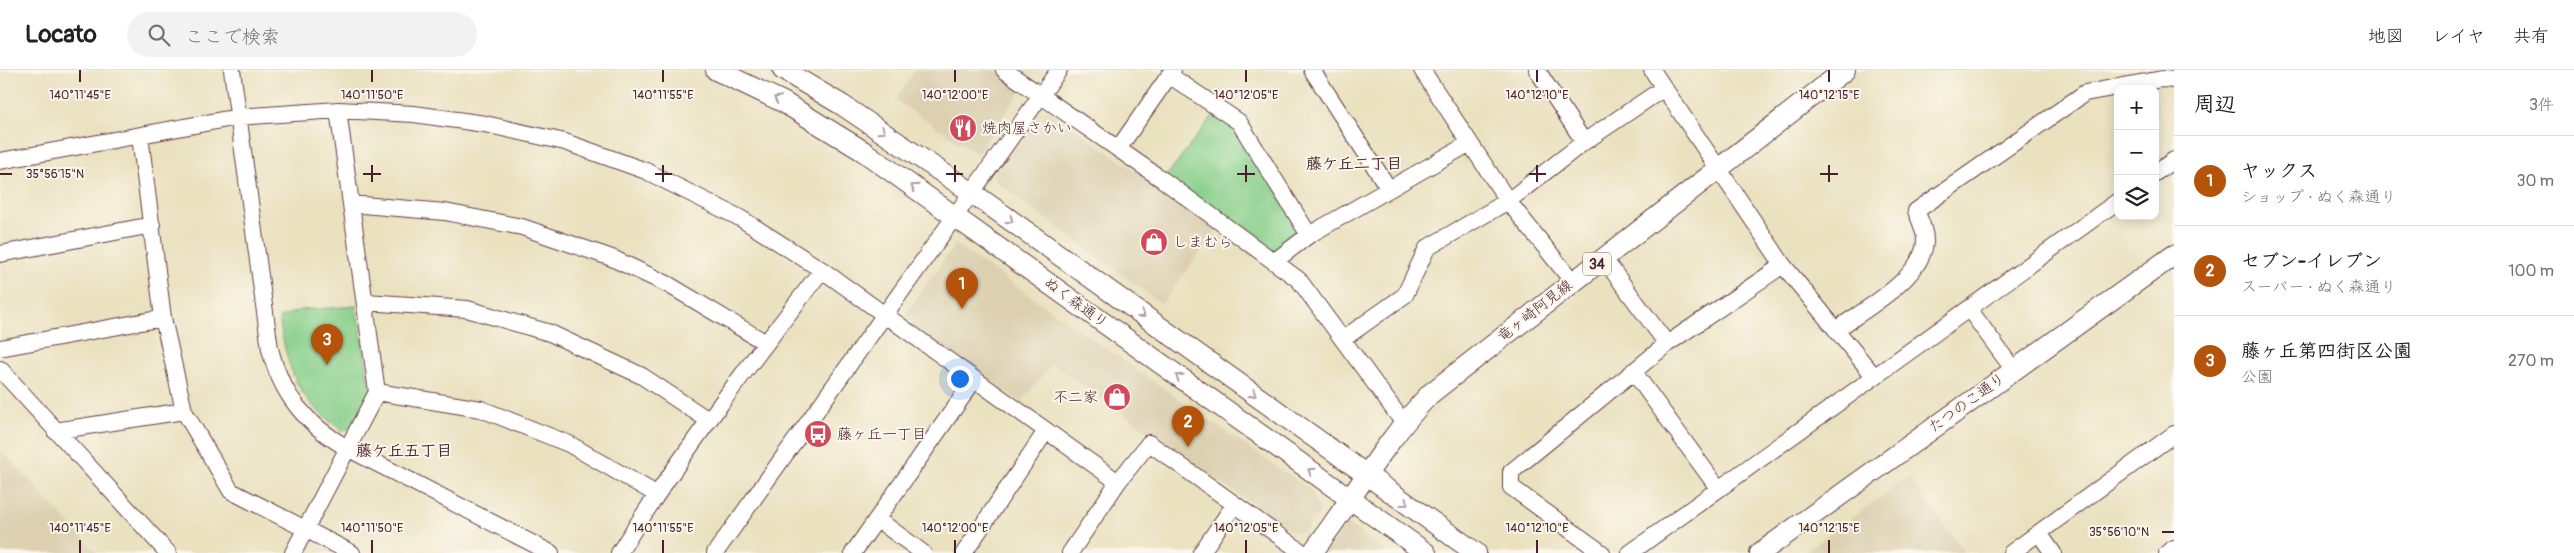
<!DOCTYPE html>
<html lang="ja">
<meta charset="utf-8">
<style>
:root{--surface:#fff;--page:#f2f2f2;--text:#202124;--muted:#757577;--line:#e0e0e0;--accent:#b45309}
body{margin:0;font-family:Pangolin,"Klee One",sans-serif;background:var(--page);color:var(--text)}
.controls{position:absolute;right:15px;top:15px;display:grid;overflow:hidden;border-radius:10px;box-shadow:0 2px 12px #0003}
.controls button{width:45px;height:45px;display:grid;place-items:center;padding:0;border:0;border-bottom:1px solid var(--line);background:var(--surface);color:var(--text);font:25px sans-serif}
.you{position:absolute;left:959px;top:308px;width:18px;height:18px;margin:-12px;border:4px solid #fff;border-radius:50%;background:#1a73e8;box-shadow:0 0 0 8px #1a73e833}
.badge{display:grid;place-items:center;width:32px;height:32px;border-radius:50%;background:var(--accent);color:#fff;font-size:16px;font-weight:700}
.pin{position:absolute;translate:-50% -41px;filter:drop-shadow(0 1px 2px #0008)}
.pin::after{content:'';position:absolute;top:26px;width:18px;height:15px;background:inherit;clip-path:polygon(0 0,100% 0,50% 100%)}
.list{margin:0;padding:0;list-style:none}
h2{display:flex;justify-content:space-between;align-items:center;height:65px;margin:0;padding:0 20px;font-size:21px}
h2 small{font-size:16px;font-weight:400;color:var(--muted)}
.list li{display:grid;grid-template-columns:32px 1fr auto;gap:15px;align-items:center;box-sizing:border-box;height:90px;padding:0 20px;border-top:1px solid var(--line)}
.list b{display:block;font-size:19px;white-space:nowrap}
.list p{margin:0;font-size:16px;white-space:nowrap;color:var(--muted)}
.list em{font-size:16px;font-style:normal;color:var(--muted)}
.icon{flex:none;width:28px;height:28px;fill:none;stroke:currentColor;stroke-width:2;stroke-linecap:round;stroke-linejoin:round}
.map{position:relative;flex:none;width:2174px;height:483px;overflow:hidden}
header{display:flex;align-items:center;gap:30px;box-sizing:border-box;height:70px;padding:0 25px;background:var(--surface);border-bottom:1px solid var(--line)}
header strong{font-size:24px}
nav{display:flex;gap:28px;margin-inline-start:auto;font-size:18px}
.search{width:350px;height:45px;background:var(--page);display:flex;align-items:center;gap:12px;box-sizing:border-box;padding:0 18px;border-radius:28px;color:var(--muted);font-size:19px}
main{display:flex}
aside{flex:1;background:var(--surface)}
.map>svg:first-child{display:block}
.built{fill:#dcd0b1}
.green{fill:#87cf8a;stroke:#68775a}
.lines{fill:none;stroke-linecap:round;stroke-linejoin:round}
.minor-casing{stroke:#623c41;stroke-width:18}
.major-casing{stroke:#623c41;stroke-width:22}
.minor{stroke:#fff;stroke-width:16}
.major{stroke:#fff;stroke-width:20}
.oneway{stroke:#ae9aa0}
.ticks{fill:none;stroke:#4a1f2b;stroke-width:2}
.labels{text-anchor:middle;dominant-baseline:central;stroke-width:4;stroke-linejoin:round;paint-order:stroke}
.shield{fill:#fbf7ec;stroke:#7f6065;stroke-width:1}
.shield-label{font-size:14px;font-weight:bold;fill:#4a1f2b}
.poi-label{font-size:15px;fill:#4a1f2b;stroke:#fbf7ec;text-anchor:start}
.street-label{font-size:15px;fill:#4a1f2b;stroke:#fbf7ec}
.neighbourhood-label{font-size:16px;font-weight:bold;fill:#4a1f2b;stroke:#fbf7ec}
.ticks-label{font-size:12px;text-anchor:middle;fill:#4a1f2b;stroke:#fbf7ec;stroke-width:4;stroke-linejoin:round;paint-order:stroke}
</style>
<header>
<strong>Locato</strong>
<div class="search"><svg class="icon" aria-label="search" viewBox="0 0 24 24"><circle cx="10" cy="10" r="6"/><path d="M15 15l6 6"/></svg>ここで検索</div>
<nav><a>地図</a><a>レイヤ</a><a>共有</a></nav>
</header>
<main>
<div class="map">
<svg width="2174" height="483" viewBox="0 0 2174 483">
<rect width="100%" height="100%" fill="#fbf7ec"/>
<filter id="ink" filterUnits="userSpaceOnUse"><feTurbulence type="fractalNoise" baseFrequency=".02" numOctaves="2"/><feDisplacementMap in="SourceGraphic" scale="10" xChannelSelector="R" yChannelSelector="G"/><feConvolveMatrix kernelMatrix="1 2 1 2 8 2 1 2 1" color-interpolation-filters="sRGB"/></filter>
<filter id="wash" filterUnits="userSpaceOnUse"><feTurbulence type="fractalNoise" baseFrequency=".0096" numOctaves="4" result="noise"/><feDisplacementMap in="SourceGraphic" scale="20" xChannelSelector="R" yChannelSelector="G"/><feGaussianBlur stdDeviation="1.12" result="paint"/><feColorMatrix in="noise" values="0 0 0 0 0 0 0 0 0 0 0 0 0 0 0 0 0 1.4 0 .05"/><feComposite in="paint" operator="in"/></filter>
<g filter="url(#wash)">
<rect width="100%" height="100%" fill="#eae1bf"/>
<path class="built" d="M915,0H995L1022,19L977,84L896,30Z
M1048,40L1217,159L1162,234L995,111L994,103L1037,41Z
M955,174L1310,420L1320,442L1303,462L1291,461L1052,294L1021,332L901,251Z
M0,379L97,483H0Z
M1909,407L1965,483H1803Z
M1347,453L1388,483H1324Z"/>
<path class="green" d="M1219,38L1239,52L1309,165L1275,191L1163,110Z
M356,236L371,322L349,359L341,361C334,353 324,348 317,340C291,315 285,282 279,248L300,240Z"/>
</g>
<g filter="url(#ink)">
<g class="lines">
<g class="minor-casing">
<path id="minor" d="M232,0L270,279C281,325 307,355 347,378L551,483
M1004,0L1163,110L1299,210L1403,352
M1312,0L1389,119
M1422,0L1508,131L1573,212
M1537,0L1584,72
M1652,0L1783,195L1874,306
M1169,5L1239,52L1309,165
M338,40L377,322
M140,66L163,248L184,341L231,421L352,483
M1118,79L1173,0
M0,91L238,47L338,40L414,44L485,54L565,72L646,101L740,148L822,200L1118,412
M2155,103L2174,90
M351,134L445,142L522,157L612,188L669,215L766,273
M0,184L152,155
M1604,189L1667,274
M1275,191L1309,165L1470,73
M366,232L467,239L550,263L642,306L708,350
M1969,239L2013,299
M1837,259C1864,240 1924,207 1925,171C1925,160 1920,150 1916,141L2085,23L2162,9L2174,10
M1343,269L1405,225L1427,178L1508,131L1584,72L1664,18
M0,278L163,248
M0,299L168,483
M1633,301L1718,418
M55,361L184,341
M877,449L923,483
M2039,463L2053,483
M293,483L377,322L481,339L569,374L656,424
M619,483C681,384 751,292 822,200
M715,483L1059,0
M853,483L974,310
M964,483L1046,361
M1070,483L1118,412L1149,373L1303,483
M1201,483L1234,435
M1602,483L1511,417V402L1667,274L1783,195
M1630,483L2118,131
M2011,483L2174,364
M2167,483L2174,478"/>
</g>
<g class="major-casing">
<path id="major" d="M716,0L783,32L863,81L1426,483
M783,0L842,35L971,122L1476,483
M1312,483C1352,430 1384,372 1430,324L1845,0
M1760,483L2174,185"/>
</g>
<use href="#minor" class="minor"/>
<use href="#major" class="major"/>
</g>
<defs><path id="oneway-chevron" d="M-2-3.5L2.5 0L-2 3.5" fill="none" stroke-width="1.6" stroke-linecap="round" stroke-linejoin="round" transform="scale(1.25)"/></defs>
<g class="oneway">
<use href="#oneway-chevron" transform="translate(777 29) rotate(-153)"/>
<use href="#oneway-chevron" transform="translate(882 61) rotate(34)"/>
<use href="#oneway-chevron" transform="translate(914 117) rotate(-145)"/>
<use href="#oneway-chevron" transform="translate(1010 150) rotate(36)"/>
<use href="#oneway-chevron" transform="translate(1142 245) rotate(36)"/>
<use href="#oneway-chevron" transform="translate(1179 307) rotate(-145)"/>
<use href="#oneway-chevron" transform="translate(1253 324) rotate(35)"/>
<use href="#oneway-chevron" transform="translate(1311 401) rotate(-145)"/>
<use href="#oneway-chevron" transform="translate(1405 433) rotate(36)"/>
</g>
</g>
<path class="ticks" d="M80,0V12M372,0V12M663,0V12M955,0V12M1246,0V12M1537,0V12M1829,0V12M372,95V112M663,95V112M955,95V112M1246,95V112M1537,95V112M1829,95V112M0,104H12M363,104H381M655,104H672M946,104H963M1237,104H1255M1529,104H1546M1820,104H1838M2162,462H2174M80,470V483M372,470V483M663,470V483M955,470V483M1246,470V483M1537,470V483M1829,470V483"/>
<defs>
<g id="restaurant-disc" transform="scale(1.4375)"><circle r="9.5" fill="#d1495b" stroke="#fbf7ec"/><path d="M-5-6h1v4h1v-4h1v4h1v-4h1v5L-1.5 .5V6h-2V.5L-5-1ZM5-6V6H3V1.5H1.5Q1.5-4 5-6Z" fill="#fff"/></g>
<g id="shop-disc" transform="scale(1.4375)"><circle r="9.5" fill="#d1495b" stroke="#fbf7ec"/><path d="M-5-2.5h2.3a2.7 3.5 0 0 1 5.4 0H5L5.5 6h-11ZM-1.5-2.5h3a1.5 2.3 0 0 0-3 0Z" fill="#fff"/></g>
<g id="bus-disc" transform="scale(1.4375)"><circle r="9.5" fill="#d1495b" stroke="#fbf7ec"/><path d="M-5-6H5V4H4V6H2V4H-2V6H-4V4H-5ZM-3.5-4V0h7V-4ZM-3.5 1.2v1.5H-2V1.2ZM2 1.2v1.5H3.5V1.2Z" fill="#fff"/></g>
</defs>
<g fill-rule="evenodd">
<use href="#restaurant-disc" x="963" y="58"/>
<use href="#shop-disc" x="1154" y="172"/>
<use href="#shop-disc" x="1117" y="327"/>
<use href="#bus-disc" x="818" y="364"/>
</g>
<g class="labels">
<rect class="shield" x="1583" y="182.5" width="28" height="23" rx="4"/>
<g class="shield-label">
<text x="1597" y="194">34</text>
</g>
<g class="poi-label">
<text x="982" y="58">焼肉屋さかい</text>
<text x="1173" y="172">しまむら</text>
<text x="1098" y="327" text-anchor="end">不二家</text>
<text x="837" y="364">藤ヶ丘一丁目</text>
</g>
<g class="street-label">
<text transform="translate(1076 233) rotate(36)">ぬく森通り</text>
<text transform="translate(1535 241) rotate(-38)">竜ヶ崎阿見線</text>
<text transform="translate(1967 333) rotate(-36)">たつのこ通り</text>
</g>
<g class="neighbourhood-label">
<text x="1354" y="94">藤ケ丘二丁目</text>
<text x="404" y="381">藤ケ丘五丁目</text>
</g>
</g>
<g class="ticks-label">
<text x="80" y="29">140°11'45"E</text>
<text x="372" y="29">140°11'50"E</text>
<text x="663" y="29">140°11'55"E</text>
<text x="955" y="29">140°12'00"E</text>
<text x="1246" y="29">140°12'05"E</text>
<text x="1537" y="29">140°12'10"E</text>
<text x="1829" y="29">140°12'15"E</text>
<text x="55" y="108">35°56'15"N</text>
<text x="80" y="462">140°11'45"E</text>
<text x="372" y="462">140°11'50"E</text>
<text x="663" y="462">140°11'55"E</text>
<text x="955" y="462">140°12'00"E</text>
<text x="1246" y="462">140°12'05"E</text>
<text x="1537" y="462">140°12'10"E</text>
<text x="1829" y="462">140°12'15"E</text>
<text x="2119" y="466">35°56'10"N</text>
</g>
</svg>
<div class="controls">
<button>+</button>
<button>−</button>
<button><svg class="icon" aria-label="layers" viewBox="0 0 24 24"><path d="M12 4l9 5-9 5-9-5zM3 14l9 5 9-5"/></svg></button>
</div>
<div class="you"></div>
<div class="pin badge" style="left:962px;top:239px">1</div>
<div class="pin badge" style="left:1188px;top:377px">2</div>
<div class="pin badge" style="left:327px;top:295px">3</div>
</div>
<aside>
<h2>周辺<small>3件</small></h2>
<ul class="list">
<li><span class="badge">1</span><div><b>ヤックス</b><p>ショップ · ぬく森通り</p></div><em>30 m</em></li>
<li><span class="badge">2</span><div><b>セブン-イレブン</b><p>スーパー · ぬく森通り</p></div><em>100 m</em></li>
<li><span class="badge">3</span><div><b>藤ヶ丘第四街区公園</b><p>公園</p></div><em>270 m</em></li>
</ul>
</aside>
</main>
